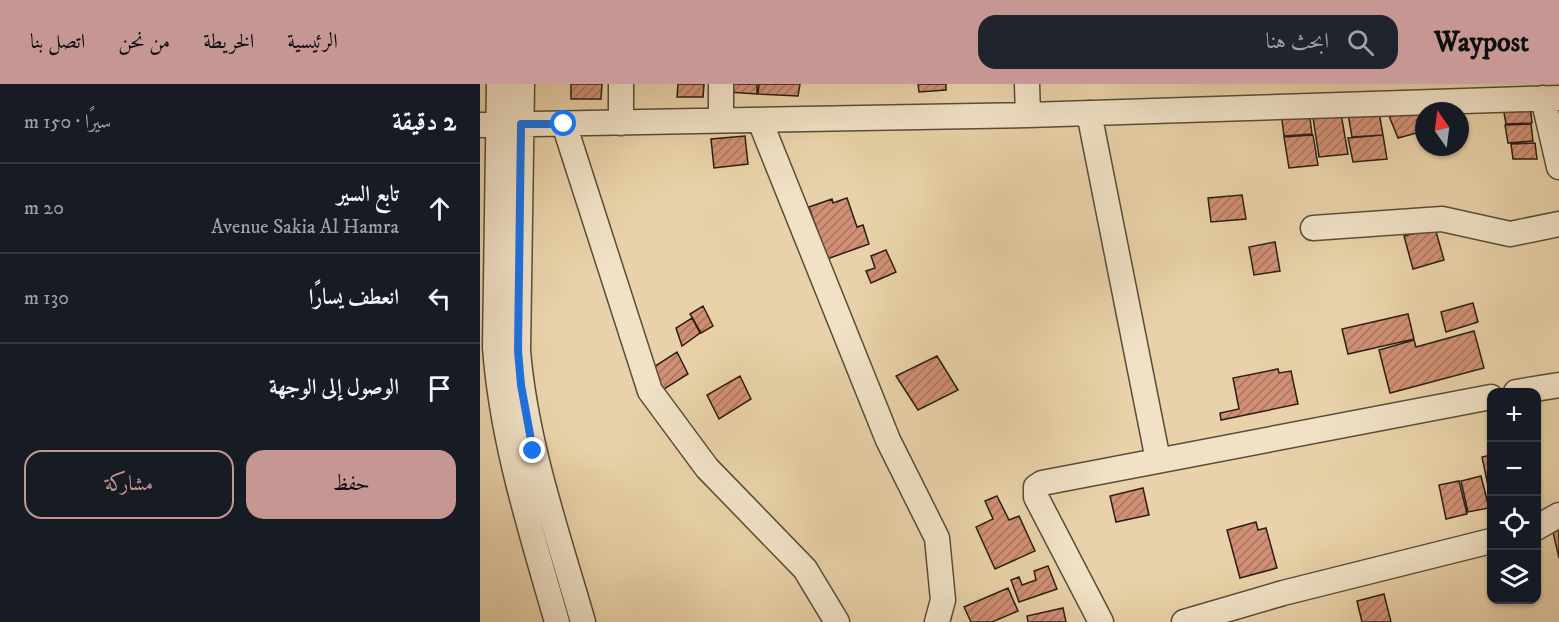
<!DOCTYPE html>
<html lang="ar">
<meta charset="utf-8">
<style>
:root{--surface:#171b24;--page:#20242c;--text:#f1f3f6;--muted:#9ea1a6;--line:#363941;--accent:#c59692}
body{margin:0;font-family:"IM FELL DW Pica",Amiri,serif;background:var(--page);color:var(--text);direction:rtl}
.controls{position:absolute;right:18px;bottom:18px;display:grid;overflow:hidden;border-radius:12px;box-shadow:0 2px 4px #0004}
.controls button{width:54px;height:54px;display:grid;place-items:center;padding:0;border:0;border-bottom:2px solid var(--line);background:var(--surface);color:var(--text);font:30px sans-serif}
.compass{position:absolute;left:935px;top:18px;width:54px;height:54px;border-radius:50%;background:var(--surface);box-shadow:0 2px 4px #0004;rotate:346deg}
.stop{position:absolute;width:18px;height:18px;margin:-14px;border:4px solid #1a73e8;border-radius:50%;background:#fff}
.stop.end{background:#1a73e8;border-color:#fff;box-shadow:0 2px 6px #0008}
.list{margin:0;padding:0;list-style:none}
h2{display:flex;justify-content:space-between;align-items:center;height:78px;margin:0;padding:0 24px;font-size:26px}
h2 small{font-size:20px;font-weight:400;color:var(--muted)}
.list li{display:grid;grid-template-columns:39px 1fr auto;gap:18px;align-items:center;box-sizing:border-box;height:90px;padding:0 24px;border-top:2px solid var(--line)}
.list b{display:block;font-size:22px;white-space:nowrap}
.list p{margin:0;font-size:20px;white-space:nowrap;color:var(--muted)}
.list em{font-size:20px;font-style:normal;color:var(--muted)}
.actions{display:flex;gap:12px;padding:18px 24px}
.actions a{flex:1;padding:14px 0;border:2px solid var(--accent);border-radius:18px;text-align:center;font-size:21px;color:var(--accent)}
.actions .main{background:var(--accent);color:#111}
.icon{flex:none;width:33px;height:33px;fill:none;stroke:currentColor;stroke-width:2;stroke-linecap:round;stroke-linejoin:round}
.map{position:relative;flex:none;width:1079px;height:538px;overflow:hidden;direction:ltr}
header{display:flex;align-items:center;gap:36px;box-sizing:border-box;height:84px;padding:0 30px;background:var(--accent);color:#111}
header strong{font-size:28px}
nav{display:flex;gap:33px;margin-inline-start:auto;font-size:21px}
.search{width:420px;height:54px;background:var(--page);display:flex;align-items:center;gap:15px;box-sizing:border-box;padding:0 21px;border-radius:18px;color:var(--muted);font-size:22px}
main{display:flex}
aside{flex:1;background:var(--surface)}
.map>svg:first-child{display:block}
.building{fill:url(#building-hatch);stroke:#2b1f14;stroke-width:1.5}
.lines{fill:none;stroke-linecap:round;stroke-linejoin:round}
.minor-casing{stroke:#5a4c39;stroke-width:27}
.minor{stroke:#f1e2c7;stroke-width:24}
.route{stroke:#1a73e8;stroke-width:8}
</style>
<header>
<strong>Waypost</strong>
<div class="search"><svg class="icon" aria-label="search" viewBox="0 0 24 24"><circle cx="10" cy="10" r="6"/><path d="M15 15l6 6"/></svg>ابحث هنا</div>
<nav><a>الرئيسية</a><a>الخريطة</a><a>من نحن</a><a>اتصل بنا</a></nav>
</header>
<main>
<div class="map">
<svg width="1079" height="538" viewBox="0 0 1079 538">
<defs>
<pattern id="building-hatch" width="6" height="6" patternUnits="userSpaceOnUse" patternTransform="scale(1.5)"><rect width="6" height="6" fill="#d19075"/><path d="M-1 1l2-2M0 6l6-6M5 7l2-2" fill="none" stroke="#aa755f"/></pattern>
</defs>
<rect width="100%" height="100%" fill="#e9d2a9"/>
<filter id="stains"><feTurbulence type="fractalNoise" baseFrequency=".00333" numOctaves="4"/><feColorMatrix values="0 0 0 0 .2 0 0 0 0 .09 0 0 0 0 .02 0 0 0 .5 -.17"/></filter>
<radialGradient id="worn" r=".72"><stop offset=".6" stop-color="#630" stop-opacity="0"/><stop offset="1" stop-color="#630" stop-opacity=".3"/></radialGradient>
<path class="building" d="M91,0H122L121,15H91Z
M198,0H224L223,13H197Z
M249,0H277V10L248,8Z
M279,0H320L318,12L278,10Z
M438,0H466V6L439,8Z
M1050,21L1052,39L1026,40L1023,23Z
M860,24L868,70L839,73L832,27Z
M829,26L832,50L804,52L801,28Z
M899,28L903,51L872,53L868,30Z
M944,28V47L918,54L909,32Z
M1051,40L1053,57L1028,59L1025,41Z
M833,51L838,81L809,84L804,53Z
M903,51L907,75L873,78L868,54Z
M265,52L268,80L234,84L231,55Z
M1055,59L1057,75H1033L1031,60Z
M762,111L766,135L731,138L728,114Z
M367,114L377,143L383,141L389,160L347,175L329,123L352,115L353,119Z
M955,144L964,176L933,185L924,152Z
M795,158L800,187L774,191L769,163Z
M406,166L416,188L391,199L386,187L395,184L391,172Z
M993,219L998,238L966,248L961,228Z
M223,222L233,242L221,249L210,230Z
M928,230L934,255L868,270L862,245Z
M212,234L220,249L202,262L196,244Z
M994,247L1004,284L910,309L899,266L934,256L936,263Z
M197,268L208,290L181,307L169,286Z
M457,272L478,306L438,326L416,292Z
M798,285L799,289L811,287L818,320L741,336L740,329L759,325L753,294Z
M260,292L271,315L239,335L227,311Z
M1011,371V416L1002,373Z
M1001,392L1009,424L988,428L981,397Z
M979,397L987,430L966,435L959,401Z
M663,404L669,431L636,438L630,412Z
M517,412L529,436L539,432L555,467L515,485L496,443L513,435L505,417Z
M776,438L778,446L786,444L797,484L760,494L747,446Z
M1079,447V474L1073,448Z
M568,482L577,505L539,518L531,496L539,493L542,501L556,496L554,487Z
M528,504L538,527L512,538H491L484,523Z
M904,510L911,538H882L877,517Z
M583,524L586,538H548L547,532Z"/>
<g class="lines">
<g class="minor-casing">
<path id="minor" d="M19,0L15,263C22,358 51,447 77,538
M42,0L38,267C46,360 77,448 103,538
M141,0V39
M547,0L548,31
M1063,14L1079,83
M609,29L678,376
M241,35V0
M280,37L408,356L457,454L463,516L457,538
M84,40L170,307L227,384L325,485L357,538
M0,41L548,31L1079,14
M833,144L962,135L1030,150L1079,140
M1036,308L1079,301
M1056,444L1079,431
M621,538L556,413V403L562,399L1011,313
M704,538L803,509L1011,457"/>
</g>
<use href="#minor" class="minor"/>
</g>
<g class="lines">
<path class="route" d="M53,367L41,301L38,267L41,40H84"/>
</g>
<rect width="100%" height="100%" filter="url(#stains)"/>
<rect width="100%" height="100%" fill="url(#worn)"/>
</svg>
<div class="controls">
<button>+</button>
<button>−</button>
<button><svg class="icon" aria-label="locate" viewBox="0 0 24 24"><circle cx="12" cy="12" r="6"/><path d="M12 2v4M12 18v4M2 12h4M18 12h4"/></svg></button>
<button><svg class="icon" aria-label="layers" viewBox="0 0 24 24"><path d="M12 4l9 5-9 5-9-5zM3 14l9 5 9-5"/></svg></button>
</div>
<svg class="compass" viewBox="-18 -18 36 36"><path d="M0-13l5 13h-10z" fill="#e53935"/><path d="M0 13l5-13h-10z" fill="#9ea1a6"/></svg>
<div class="stop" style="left:84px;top:40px"></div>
<div class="stop end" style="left:53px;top:367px"></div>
</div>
<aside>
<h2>2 دقيقة<small>سيرًا · 150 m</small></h2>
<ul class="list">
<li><svg class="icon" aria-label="ahead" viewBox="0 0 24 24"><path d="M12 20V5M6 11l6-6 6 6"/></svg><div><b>تابع السير</b><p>Avenue Sakia Al Hamra</p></div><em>20 m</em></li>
<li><svg class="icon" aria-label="left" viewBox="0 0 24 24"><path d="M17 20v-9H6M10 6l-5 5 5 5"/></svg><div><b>انعطف يسارًا</b></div><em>130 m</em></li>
<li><svg class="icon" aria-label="arrive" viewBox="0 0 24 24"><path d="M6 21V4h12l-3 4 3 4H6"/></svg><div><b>الوصول إلى الوجهة</b></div></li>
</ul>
<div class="actions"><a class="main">حفظ</a><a>مشاركة</a></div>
</aside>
</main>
